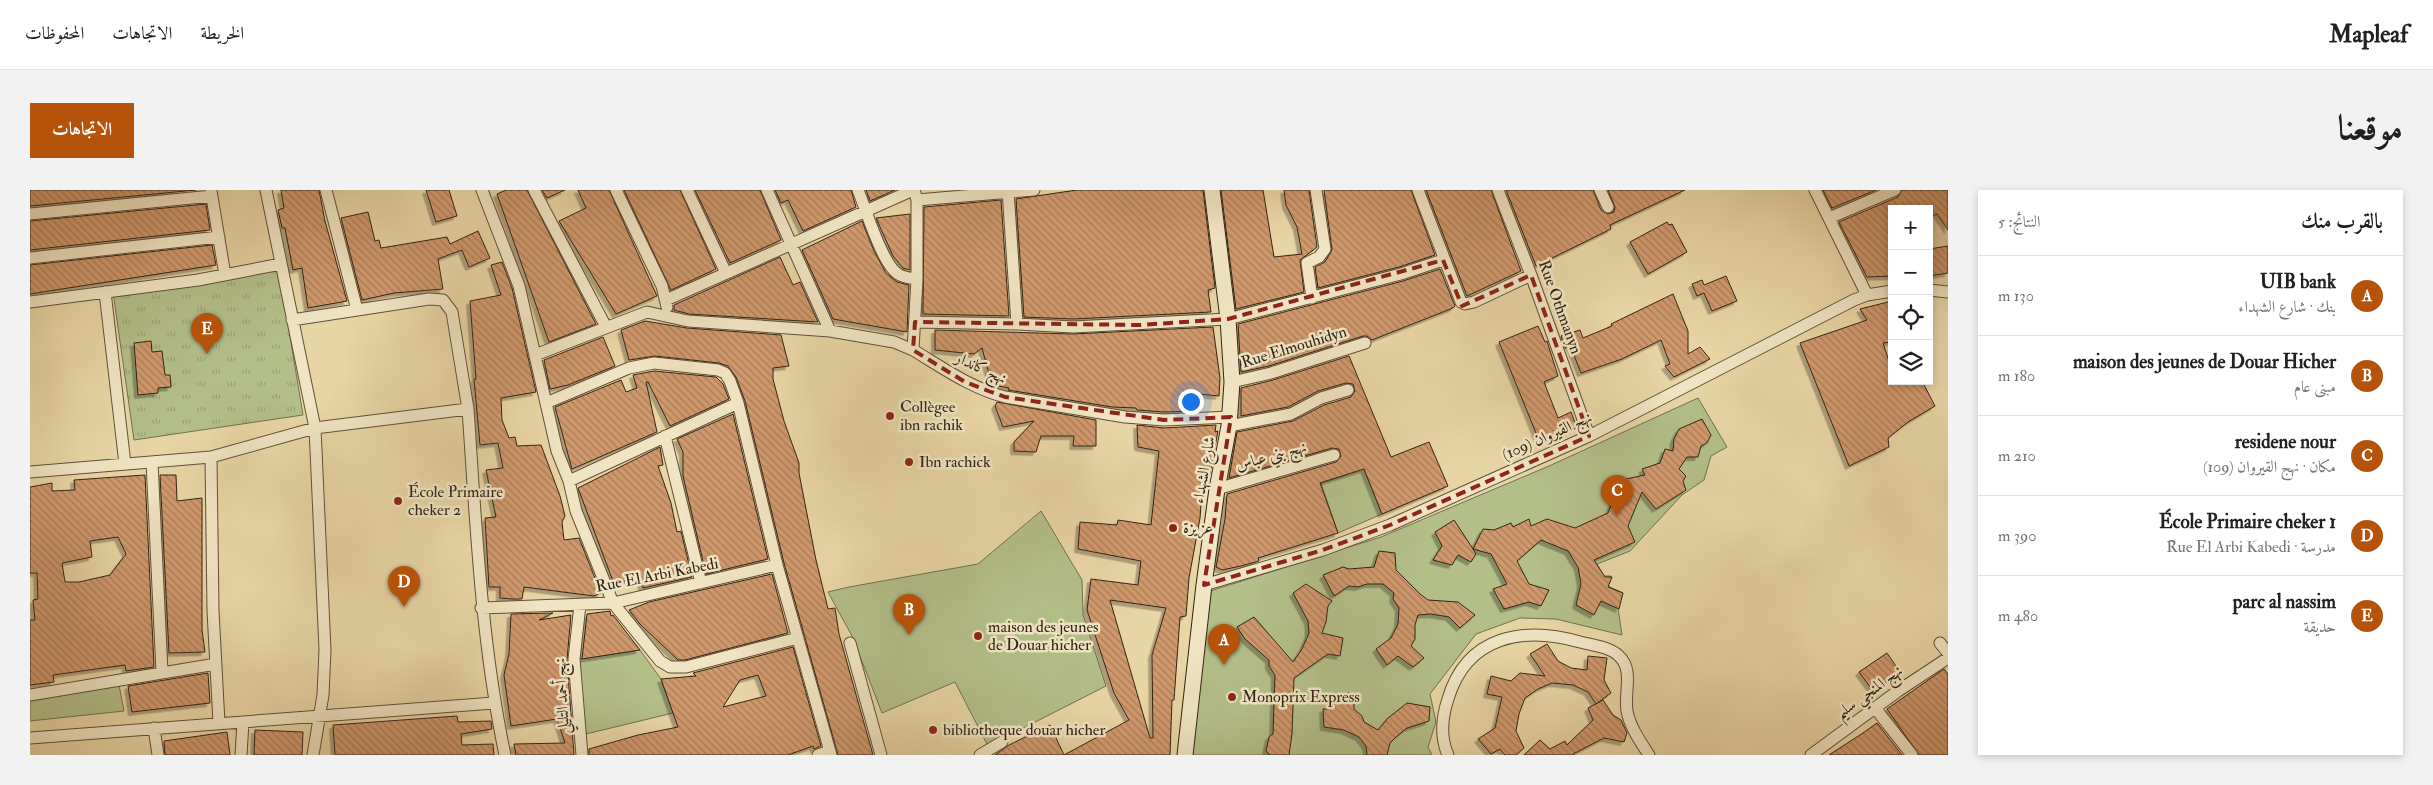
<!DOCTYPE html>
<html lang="ar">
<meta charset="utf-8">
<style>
:root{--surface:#fff;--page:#f2f2f2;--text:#202124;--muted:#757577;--line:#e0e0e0;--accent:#b45309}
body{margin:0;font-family:"IM FELL Double Pica",Amiri,serif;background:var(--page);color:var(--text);direction:rtl}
.controls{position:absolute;right:15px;top:15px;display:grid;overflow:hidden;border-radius:0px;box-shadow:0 2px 8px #0003}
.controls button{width:45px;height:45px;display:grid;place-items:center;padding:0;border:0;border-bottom:1px solid var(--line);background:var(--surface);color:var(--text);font:25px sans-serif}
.you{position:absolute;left:1160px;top:211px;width:18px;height:18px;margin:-12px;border:4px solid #fff;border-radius:50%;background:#1a73e8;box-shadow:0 0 0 8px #1a73e833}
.badge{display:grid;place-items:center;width:32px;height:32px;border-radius:50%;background:var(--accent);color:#fff;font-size:16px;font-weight:700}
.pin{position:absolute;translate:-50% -41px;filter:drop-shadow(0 1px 2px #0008)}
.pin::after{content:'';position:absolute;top:26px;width:18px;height:15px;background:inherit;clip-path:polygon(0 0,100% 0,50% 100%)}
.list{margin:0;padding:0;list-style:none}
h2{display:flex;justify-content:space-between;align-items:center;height:65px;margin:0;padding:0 20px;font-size:21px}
h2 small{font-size:16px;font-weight:400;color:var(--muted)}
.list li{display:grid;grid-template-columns:32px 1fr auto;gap:15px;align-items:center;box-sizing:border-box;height:80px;padding:0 20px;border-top:1px solid var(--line)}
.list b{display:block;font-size:19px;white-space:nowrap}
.list p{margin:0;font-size:16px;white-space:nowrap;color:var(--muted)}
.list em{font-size:16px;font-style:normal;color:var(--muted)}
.icon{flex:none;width:28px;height:28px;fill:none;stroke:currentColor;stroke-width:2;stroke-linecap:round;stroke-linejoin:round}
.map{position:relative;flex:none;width:1918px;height:565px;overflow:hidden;direction:ltr;border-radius:0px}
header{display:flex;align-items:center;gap:30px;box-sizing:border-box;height:70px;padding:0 25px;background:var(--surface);border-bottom:1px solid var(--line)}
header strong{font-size:24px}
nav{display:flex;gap:28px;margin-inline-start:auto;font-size:18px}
.intro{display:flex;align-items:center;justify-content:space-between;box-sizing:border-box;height:120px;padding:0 30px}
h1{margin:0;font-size:35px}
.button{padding:12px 22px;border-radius:0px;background:var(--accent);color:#fff;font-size:18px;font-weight:700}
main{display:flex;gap:30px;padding:0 30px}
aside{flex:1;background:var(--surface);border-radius:0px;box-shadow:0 2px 8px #0003}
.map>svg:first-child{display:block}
.green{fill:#b3be89;stroke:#727150}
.park{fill:url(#park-tufts);stroke:#727150}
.building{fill:url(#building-back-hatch);stroke:#322416;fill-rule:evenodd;filter:url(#shadow)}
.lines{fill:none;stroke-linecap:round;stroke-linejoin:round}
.street-casing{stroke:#60503a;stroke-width:13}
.secondary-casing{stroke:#322416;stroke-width:17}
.street{stroke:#f0e4c4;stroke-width:11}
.secondary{stroke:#f0e4c4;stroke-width:15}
.marked{fill:none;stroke:#8f2418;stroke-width:4;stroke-dasharray:10 6;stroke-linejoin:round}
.poi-dot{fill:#8f2418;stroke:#f0e4c4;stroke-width:2}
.labels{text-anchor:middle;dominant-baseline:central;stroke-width:5;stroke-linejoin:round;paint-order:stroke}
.street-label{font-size:16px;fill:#322416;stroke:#f0e4c4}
.poi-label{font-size:16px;fill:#322416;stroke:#f0e4c4;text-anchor:start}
</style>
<header>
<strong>Mapleaf</strong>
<nav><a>الخريطة</a><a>الاتجاهات</a><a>المحفوظات</a></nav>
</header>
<div class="intro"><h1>موقعنا</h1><a class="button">الاتجاهات</a></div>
<main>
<aside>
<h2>بالقرب منك<small>النتائج: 5</small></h2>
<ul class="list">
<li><span class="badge">A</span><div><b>UIB bank</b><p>بنك · شارع الشهداء</p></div><em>130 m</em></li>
<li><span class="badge">B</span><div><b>maison des jeunes de Douar Hicher</b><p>مبنى عام</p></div><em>180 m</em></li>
<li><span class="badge">C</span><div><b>residene nour</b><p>مكان · نهج القيروان (109)</p></div><em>210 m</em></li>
<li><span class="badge">D</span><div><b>École Primaire cheker 1</b><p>مدرسة · Rue El Arbi Kabedi</p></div><em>390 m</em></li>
<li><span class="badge">E</span><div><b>parc al nassim</b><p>حديقة</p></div><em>480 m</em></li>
</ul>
</aside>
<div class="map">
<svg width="1918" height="565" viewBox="0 0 1918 565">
<defs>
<pattern id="park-tufts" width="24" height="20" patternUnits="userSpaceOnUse" patternTransform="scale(1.25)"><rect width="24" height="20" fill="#b3be89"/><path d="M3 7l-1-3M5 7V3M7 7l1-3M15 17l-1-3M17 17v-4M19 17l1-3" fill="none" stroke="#9aa376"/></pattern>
<pattern id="building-back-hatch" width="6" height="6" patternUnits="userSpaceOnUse" patternTransform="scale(1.25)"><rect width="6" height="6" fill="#d0986d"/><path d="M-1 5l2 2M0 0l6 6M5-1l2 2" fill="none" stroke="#a97c59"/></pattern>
<filter id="shadow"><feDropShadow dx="-3.5" dy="3.5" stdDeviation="0" flood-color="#0004"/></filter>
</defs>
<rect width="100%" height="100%" fill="#e8d5a5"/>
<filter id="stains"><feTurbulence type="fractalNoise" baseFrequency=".004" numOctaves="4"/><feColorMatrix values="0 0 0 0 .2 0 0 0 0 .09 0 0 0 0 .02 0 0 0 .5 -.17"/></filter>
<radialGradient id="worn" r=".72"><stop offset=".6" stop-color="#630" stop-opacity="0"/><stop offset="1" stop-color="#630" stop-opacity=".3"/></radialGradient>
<path class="green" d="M1668,208L1697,257L1681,266L1674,290L1652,305L1600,361L1567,374L1574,386H1581L1578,396L1593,403L1588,418L1592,445L1526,429L1490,428L1446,444L1400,504L1406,532L1398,557L1402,565H1162L1177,402L1351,347L1519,276Z
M1326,259L1352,324L1308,343L1291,293L1316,285L1309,267Z
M1011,321L1052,390L1053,425L1076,496L958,556L925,492L852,523L823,448L798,402L819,397L948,374Z
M610,460L631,489L643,523L556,544L548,469Z
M89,495L94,521L0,531V511Z"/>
<path class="park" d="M249,80L273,225L104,250L83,102L171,94Z"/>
<path class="building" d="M0,0H166L0,16Z
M251,0H289L295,31L317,111L278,118L272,78L263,80L255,38H252L248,20L254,18Z
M396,0H419L427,26L406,32Z
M476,0H497L566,134L519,152L467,4Z
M512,0H535L517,8Z
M548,0H579L627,106L586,124L529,31L556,18Z
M594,0H650L686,79L641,100Z
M665,0H730L751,50L700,73Z
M745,0H821L826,17L773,41L758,10L751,13Z
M836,0H865L840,11Z
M1047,0H1173L1185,98L1178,100L1181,122L1043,129L994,127L986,9Z
M1191,0H1233L1244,67L1272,64L1267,37L1256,15L1254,0H1279L1287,57L1270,70L1274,102L1206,119Z
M1294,0H1381L1405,65L1369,77L1288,98L1285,77L1295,72L1302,60Z
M1396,0H1461L1491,81L1437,106Z
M1476,0H1563L1571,20L1578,24L1584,22L1585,17L1578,0H1655L1580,35L1581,39L1506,76Z
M1793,0H1846L1802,18Z
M1872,0H1918V40L1907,24L1899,27V19H1862V86L1837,87L1809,32L1868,7Z
M971,10L979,126L893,124L894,17Z
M176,14L180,40L0,60V31Z
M338,22L345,51L349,50L351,58L417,47L420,54L448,41L460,68L439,77L432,60L408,69L413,99L364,103L332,110L311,28Z
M880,24V80L873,78L863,66L846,28Z
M832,31L844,61L856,83L867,92L879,95L877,142L803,129L772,60Z
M1637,32L1639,35L1642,34L1657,62L1618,84L1600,52Z
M182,55L186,75L0,104V75Z
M1918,56V83L1899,86V59Z
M750,67L763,95L770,92L788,132L659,124L644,120V115Z
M472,72L482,98L506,202L471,208L472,230L479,248L485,247L487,256L511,255L530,306L535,326L532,332L534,350L549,348L571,403L564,406L494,397L492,409H482L470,408V397H459L455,328L466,327L456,280L473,278L468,253L450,255L444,189H446L440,111L471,105L461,75Z
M1410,79L1425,116L1423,118L1342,150L1337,146H1333L1239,176L1211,182L1208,134L1373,91Z
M1696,86L1707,111L1682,121L1674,103L1667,106L1662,94L1672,90L1674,95Z
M1643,104L1658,141V164L1670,157L1680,169L1644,187L1635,176L1640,174L1631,150L1592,169L1551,183L1540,155L1535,158L1531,146L1550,140L1553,148L1582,136L1581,134Z
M1862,111V152L1853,153L1862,180V191H1892L1905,216L1878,232L1858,248L1859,257L1819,276L1770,153L1837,130L1830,119Z
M615,131L657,138L751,145L759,176L743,178V189L754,231L769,273V283L786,370L798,419L805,418L809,444L843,565H808L754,373L715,211L706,187L698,176L689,173L625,166L599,170L591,140Z
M1508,136L1515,152L1517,151L1528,186L1514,192L1528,228L1541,222L1547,238L1510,253L1469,152Z
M1183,137L1190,188L1189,206L1169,204L1170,221L1134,222L1107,220L1106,218L1082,217L978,200L979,198L962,195L952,158L944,164L905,160V140L1043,144Z
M573,147L585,176L538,195L520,199L514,170Z
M121,151L122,162L132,161L135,185H140L141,197L128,198V203L108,205L104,153Z
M1319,166L1361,267L1399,252L1418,296L1352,324L1334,279L1290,293L1308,343L1228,368L1229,371L1211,376L1192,380L1186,377L1195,329L1197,304L1306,272L1311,266L1309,259L1302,258L1199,288L1207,242L1263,231L1294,215L1321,207L1325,201L1323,194L1316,193L1288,201L1258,217L1211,226V198L1243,190Z
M624,181L686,187L693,194L699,209L640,236L618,192H616L627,242L542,279L525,217L591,190L596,202L607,198L603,185Z
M967,212L1066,230V256H1043L1044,246H1011L1006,262L984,261V252L1004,231L973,237L965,216Z
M703,224L738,369L676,384L653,286V262L647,249Z
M1672,229L1681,245L1677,253L1671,256L1668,267H1657L1649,279L1656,286L1653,291L1656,300L1626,319L1612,302L1598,336L1605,352L1564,370L1575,387H1582L1578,397L1593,403L1589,419L1571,411L1564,425L1546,415L1551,394L1548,377L1538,361L1511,350L1487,371L1499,394L1519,400L1511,416L1499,412L1474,419L1463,399L1477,394L1461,364L1443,359L1446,364L1441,372L1428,365L1422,375L1403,370L1412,356L1405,342L1424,330L1443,359L1453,339L1464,340L1481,333L1483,337L1499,329L1501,336L1517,329L1545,338L1578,323L1584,308L1583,301L1600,294L1596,289L1615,285L1612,279L1630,273L1635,259L1643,261L1644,249L1649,239Z
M1107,235L1134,238L1186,235L1185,242L1188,241L1179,289L1173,288L1170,328L1159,388L1156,426L1150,427L1144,510H1142L1140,565H965L979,555L1020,535L1034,565L1099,530L1084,503L1057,420L1061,389L1108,395L1111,371L1048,359L1050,332L1087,335L1088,330L1121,335L1129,261L1108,257ZM1080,410L1136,418L1122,465L1123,548H1120Z
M630,257L633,275L628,276L641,313L647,342L651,341L662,387L613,398L608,387L584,394L548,298Z
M115,285L124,477L96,481L95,475L23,485L24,492L0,495V430H5L3,410L8,409L7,383H0V297L22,293V301L45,300L44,290ZM88,347L96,364L80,385L49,392H35L32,373L62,367L60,351Z
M130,285H146L147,311L172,308V440L175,462L139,463Z
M1349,361L1365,363L1366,380L1390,404L1398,410L1428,412L1445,425L1430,438L1419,427L1401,424L1388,425L1385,435V449L1381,456L1394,468L1383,477L1368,466L1357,475L1346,459L1361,448L1368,434L1369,418L1363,409L1364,403L1353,394H1337L1328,397L1319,396L1304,406L1293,385L1313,377L1319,379L1344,377Z
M742,384L758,443L655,470H648L610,434L599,420L619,412Z
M1276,394L1302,411L1298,416L1296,432L1292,443L1313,448L1310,466L1298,464L1264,488L1262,544L1259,565H1240L1236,561L1239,547L1243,544L1245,485L1239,476V470L1215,449L1207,437L1224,427L1263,472L1272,459L1279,443L1278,431L1263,403Z
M580,421L581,426L583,425L610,460L552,469L557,424Z
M523,423L509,430L541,425L537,470L544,565H486L484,554L535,553L527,529L481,536L474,485L479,464L481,424Z
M1517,454L1528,471L1541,478L1557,480L1558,466L1577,468L1574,490L1581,503L1566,514L1558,502L1543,495L1522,493L1508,499L1495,508L1489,524L1486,541L1494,558L1486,565H1475L1470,559L1461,564L1448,549L1465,538L1472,507L1457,504L1461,486L1481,491L1490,483L1515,486L1500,464Z
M763,457L791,556L784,559L783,556L758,565H559V559L608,545L648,537L631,489L666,486L663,483ZM728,485L736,506L693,517L710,490Z
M1857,463L1870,482L1843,501L1829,482Z
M1914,479L1918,484V565H1889L1857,519Z
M178,483L180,513L102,522L98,496Z
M1319,503V510L1324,513V519L1332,526L1334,532L1348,540L1358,528L1377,513L1400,517L1399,531L1377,538L1366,547L1360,553L1357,565H1337L1336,556L1329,547L1314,540L1294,537L1293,519H1301V506Z
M1573,510L1583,525L1591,530L1597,543L1594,552L1574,548L1543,564L1544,565H1494L1510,550L1520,559L1535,551L1537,555L1563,530L1558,518Z
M427,526L428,532L461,531L462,539L431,544L432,555L463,554L464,565H305L303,535Z
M1847,533L1872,565H1799L1833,543Z
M225,540L273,542L272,565H224Z
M197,542L200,565H135L134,551Z"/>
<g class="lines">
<g class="street-casing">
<path id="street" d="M236,0L285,238L295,460L293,505L283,565
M296,0L327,120
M452,0L489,96L527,261L539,291L546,321L583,413L630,471L640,477H656L768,448
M504,0L576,137
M586,0L632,96L637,117
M657,0L696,83
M737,0L800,141
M828,0C836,19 852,74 868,84C874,88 881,88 887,89
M884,0L887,10V89L883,160C913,178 941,198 975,207L1095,227L1134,230L1200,227
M1388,0L1431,112L1435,114L1444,112L1501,85
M1468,0L1501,85L1559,246
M1570,0L1578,17
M1785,0L1837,105
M181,1L195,85
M978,1L987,134
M887,10L1004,0
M0,24L182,6
M1799,28L1865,0
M0,68L189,47
M1899,100L1918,102
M75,102L95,274
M1282,108L1277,73L1289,67L1295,59L1286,0
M636,110L883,0
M0,112L168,90L251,74
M262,130L399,109L413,110L422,122L438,219
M885,132L987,134L1043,137L1198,129L1371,84L1413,70
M505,165L617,122L658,131L800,141L864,152L883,160
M1202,192L1241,183L1335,153
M516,213L599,178L624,173L688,180L695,183L700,191L708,213L747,375L801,565
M1199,236L1261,224L1291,208L1318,200
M635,246L671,393
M181,267L183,421L189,533
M122,272L132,482
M0,282L181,267L285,238L438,219C446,335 451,451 475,565
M539,291L708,213
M1187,299L1304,265
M1174,395L1293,360L1360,335L1559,246L1824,110L1837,105L1862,101
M550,415L544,469L552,565
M451,418L583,413L747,375
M820,453L851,565
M1910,453L1918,463
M0,505L186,474
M1845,518L1882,565
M124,538L128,565
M0,548L464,513
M211,565L213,532
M788,565L800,561
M950,565L972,552
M1418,565C1410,547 1412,527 1418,509C1437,445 1494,436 1550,452C1563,455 1580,457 1589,466C1604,480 1594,502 1597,521C1600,537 1610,551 1619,565
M1781,565L1868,501L1918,468"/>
</g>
<g class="secondary-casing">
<path id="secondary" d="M1155,565L1174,395L1187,299L1199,236L1202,192L1198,129L1182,0"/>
</g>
<use href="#street" class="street"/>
<use href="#secondary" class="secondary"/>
</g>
<path class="marked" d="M1413,70L1432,116L1501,85L1559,246L1360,335L1293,360L1174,395L1201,227L1134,230L975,207L935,192L883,160L885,132L1110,135L1198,129Z"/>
<g class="poi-dot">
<circle cx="860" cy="226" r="5"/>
<circle cx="879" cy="272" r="5"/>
<circle cx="368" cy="311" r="5"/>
<circle cx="1143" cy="338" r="5"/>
<circle cx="948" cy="446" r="5"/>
<circle cx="1202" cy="507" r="5"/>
<circle cx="903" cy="540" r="5"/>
</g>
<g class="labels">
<g class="street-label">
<text transform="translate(1530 117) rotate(70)">Rue Othmanyn</text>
<text transform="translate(1264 157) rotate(-17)">Rue Elmouhidyn</text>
<text transform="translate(951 178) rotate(25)">نهج كاندار</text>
<text transform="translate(1517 246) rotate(-24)">نهج القيروان (109)</text>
<text transform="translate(1241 266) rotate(-15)">نهج بني عباس</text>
<text transform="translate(1174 280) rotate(-80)">شارع الشهداء</text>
<text transform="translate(627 385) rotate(-11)">Rue El Arbi Kabedi</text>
<text transform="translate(1839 502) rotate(-36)">نهج المنجي سليم</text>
<text transform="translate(532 506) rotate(-93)">نهج أحمد التليلي</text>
</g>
<g class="poi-label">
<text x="870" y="217">Collègee<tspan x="870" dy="18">ibn rachik</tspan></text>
<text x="889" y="272">Ibn rachick</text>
<text x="378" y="302">École Primaire<tspan x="378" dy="18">cheker 2</tspan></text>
<text x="1153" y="338">عزيزة</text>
<text x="958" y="437">maison des jeunes<tspan x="958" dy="18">de Douar hicher</tspan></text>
<text x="1212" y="507">Monoprix Express</text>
<text x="913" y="540">bibliotheque douar hicher</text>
</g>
</g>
<rect width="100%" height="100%" filter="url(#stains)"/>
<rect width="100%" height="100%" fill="url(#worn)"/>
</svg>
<div class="controls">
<button>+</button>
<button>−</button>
<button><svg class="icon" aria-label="locate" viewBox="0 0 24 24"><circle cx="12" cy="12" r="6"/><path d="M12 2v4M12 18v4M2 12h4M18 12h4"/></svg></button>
<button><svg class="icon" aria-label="layers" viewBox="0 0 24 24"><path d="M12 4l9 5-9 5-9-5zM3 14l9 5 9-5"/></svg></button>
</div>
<div class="you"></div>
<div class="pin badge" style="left:1194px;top:475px">A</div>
<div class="pin badge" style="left:879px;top:445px">B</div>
<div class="pin badge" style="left:1587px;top:326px">C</div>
<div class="pin badge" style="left:374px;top:417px">D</div>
<div class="pin badge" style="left:177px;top:164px">E</div>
</div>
</main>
